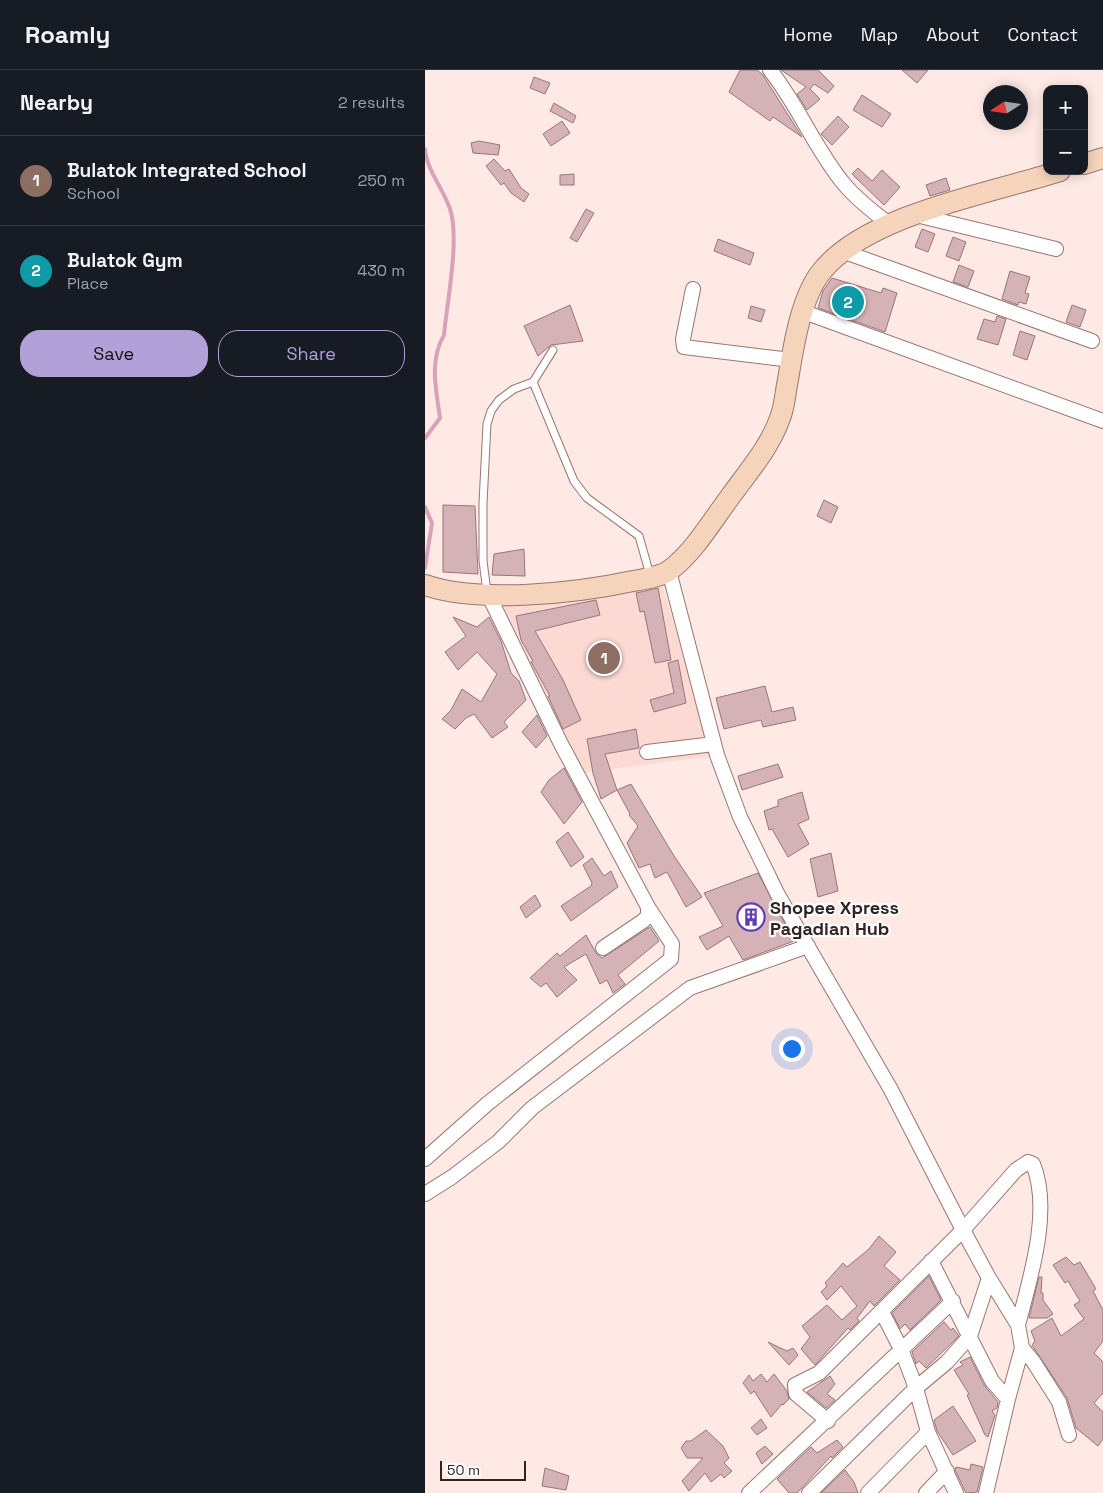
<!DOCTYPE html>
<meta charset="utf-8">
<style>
:root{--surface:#171b24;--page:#242831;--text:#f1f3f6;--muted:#9ea1a6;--line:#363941;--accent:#b1a1d8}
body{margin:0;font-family:"Space Grotesk",sans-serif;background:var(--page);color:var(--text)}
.controls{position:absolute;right:15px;top:15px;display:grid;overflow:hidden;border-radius:10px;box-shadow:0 2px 12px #0003}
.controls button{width:45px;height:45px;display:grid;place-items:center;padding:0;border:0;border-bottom:1px solid var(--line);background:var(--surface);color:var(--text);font:25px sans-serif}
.compass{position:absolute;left:558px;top:15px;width:45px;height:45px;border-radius:50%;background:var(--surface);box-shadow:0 2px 12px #0003;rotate:258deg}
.scale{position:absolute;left:15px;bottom:12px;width:86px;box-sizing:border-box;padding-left:5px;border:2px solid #302321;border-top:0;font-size:14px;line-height:18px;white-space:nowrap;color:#302321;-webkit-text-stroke:4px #fcfcfc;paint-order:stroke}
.you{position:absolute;left:366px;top:978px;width:18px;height:18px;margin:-12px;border:4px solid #fff;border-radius:50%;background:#1a73e8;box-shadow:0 0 0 8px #1a73e833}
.badge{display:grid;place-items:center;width:32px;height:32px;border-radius:50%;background:var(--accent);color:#fff;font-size:16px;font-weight:700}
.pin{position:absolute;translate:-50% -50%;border:2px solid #fff;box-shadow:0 1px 5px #0006}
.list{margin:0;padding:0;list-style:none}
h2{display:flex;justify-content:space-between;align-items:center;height:65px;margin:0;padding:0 20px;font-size:21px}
h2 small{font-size:16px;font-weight:400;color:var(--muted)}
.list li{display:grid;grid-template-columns:32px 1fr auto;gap:15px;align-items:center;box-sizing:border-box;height:90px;padding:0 20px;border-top:1px solid var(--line)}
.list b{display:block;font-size:19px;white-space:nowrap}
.list p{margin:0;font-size:16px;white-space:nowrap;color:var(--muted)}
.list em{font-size:16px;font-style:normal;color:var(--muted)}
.actions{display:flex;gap:10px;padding:15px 20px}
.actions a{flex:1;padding:11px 0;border:1px solid var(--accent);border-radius:20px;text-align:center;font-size:18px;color:var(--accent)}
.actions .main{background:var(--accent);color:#111}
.map{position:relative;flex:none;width:678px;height:1423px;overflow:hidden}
header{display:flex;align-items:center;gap:30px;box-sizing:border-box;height:70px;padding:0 25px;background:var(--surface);border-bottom:1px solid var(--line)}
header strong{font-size:24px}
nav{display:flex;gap:28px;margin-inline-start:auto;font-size:18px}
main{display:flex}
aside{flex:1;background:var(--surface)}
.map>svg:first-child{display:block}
.built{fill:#fcd9d2}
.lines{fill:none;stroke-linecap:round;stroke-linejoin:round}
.stream{stroke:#daa2ba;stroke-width:4}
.building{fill:#d4b2b6;stroke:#97777a}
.lane-casing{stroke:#967771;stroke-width:9}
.street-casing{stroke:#967771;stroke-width:16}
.secondary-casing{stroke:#967771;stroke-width:22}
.lane{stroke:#fff;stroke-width:7}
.street{stroke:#fff;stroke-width:14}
.secondary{stroke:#f6d4bb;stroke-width:20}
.labels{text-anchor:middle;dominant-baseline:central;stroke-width:4.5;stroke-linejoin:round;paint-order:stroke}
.poi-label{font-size:18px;font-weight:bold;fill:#302321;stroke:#fcfcfc;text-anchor:start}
</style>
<header>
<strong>Roamly</strong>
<nav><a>Home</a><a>Map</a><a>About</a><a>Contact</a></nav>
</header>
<main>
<aside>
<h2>Nearby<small>2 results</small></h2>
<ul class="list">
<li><span class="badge" style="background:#8d6e63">1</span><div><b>Bulatok Integrated School</b><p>School</p></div><em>250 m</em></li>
<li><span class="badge" style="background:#0f9aa8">2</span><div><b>Bulatok Gym</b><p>Place</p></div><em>430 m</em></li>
</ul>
<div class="actions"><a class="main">Save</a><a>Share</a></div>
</aside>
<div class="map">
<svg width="678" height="1423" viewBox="0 0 678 1423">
<rect width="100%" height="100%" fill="#fee9e5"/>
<path class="built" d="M237,514L287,686L155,703L71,535Z"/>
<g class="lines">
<path class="stream" d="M0,79C2,101 18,118 25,139C35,168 22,232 19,265C4,291 11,319 15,348L0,368
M0,437L7,453L0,498"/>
</g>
<path class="building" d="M315,0H332L338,5L377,67L348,47L345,51L304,22Z
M356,0H393L409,16L403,23L389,14L385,19L395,29L382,40L372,24L381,17Z
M477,0H503L492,13Z
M109,7L125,13L120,24L105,18Z
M437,25L466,44L457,57L428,40Z
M129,33L151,46L148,53L125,41Z
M413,46L424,57L407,75L396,64Z
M137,51L145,63L126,76L118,64Z
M54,71L75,75L73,85L48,83L46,73Z
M69,89L80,101L84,99L96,118L104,124L99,132L86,123L79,113L76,115L61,96Z
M433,98L447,111L457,100L475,117L459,135L427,104Z
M149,104V115H135V105Z
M521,108L525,120L505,126L501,115Z
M161,139L169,143L152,172L145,168Z
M497,159L510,164L503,182L490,177Z
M528,167L541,172L534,191L521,186Z
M293,169L329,183L325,195L289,181Z
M534,195L549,201L543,217L528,212Z
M585,201L605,207L600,223L604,224L601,234L594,232L593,235L577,229Z
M407,208L456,223L458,218L472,223L460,262L393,238L398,221Z
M145,235L158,271L126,275L113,286L99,256Z
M647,235L661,240L655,257L641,252Z
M326,236L340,240L336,252L323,248Z
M572,246L581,249L573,275L552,269L559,249L570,252Z
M595,261L610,266L602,290L588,285Z
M399,430L413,437L406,453L392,446Z
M18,435L50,436L53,504L18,502Z
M99,479L100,506L67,505L69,484Z
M233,518L246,590L230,593L219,541L215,542L211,523Z
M171,530L175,545L110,561L138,610L156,650L138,659L123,626H125L106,592L108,591L96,570L91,546Z
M28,547L52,557L64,547L76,571L86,603L94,611L101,630L79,652L83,657L67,668L49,644L41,648L30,659L17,649L26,640L37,619L56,632L72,604L52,582L33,600L20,582L41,566Z
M253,590L261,633L229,642L225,630L249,623L243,593Z
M340,616L347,642L368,637L371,650L338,657L336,650L299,659L291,628Z
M112,645L122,666L111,678L97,662Z
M211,659L214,678L180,684L192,720L176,729L168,703L162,669Z
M353,694L358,707L317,720L313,706Z
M139,698L157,732L139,754L116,722L124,710Z
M206,714L249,786L277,827L261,837L242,802L230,808L225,794L214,798L202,773L213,756L204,745L205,744L192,720Z
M377,722L384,749L373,754L384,774L363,787L347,759L344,760L339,741L353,736V730Z
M143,762L159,787L146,797L131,772Z
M406,783L413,821L393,827L385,789Z
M167,788L179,806L186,801L193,817L146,851L136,836L166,816L167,813L158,795Z
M333,803L369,871L318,890L304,866L282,880L274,867L298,856L279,823Z
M110,825L116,836L101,848L95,837Z
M225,857L234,871L193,905L200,914L188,923L182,910L175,914L161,884L139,897L152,910L132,927L121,913L116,917L105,908L132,883L135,886L161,865L171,883L177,888Z
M454,1166L471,1182L459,1196L475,1210L449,1236L445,1231L432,1248L434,1251L425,1260L423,1258L390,1295L376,1279L385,1267L377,1256L402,1235L417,1250L432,1236L416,1216L402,1230L396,1222L402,1216L400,1213L418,1193L422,1197L444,1179Z
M641,1187L649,1195L655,1192L671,1219L668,1221L678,1240V1271L669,1283L678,1292V1323L669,1333L678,1342V1369L673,1376L651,1358L642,1328L607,1275L610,1271L606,1261L627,1248L636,1266L659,1249L649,1235L655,1231L643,1211L640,1213L628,1195Z
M504,1206L516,1230L485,1260L480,1254L475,1259L467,1243Z
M614,1207H617L616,1223H618V1230L628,1244L622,1248H604Z
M519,1252L526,1260L528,1258L534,1266L501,1298L494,1291L491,1294L487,1282Z
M343,1272L362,1281L368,1278L373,1285L364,1295Z
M545,1287L559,1315L573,1332L572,1338L567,1341L570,1345L563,1367L560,1365L542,1325L544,1324L529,1300L538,1295L535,1292Z
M336,1304L342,1312L349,1304L362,1321L364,1329L358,1335L357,1334L346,1347L329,1321L326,1324L318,1313L324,1305L328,1311Z
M405,1306L410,1314L402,1324L410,1330L401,1338L382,1322Z
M528,1336L551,1371L528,1385L512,1361L509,1350Z
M336,1349L342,1358L332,1365L326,1358Z
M281,1360L298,1376L304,1388L299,1393L307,1401L299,1408L296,1404L286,1412L280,1403L264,1421L257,1411L278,1388H262L256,1378L261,1371H266Z
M412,1370L418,1377L407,1388L406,1386L372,1423H364L352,1409L386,1377L392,1383Z
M340,1376L348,1384L337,1394L331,1383Z
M546,1394L558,1397L552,1422L541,1423L530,1400L531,1397L545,1400Z
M120,1398L144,1406L141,1420L117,1416Z
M420,1400L429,1412L433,1423H396Z"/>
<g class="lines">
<g class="lane-casing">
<path id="lane" d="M108,312L149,411L162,428L214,466L225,505
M62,522L58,491V433L62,354L66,341L74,330L89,319L108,312L128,280"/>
</g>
<g class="street-casing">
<path id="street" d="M345,0C373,35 390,79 419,114C432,130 449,142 465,155
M491,145L631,179
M417,181L667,271
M268,219L258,269L259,277L366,290
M379,242L678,351
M244,501L292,685L315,747L353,825L465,1018L538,1160L564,1208L593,1255L597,1278L608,1291L634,1332L644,1365
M63,524L135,672L223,837V846L218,851L178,878
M222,682L289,674
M0,1089L62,1034L246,889L247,874L223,837
M0,1124L27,1107L73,1072L107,1038L265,918L383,876
M506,1191L567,1311L583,1329L597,1278
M457,1242L476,1279L491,1318L503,1362L531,1423
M403,1351L371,1324L370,1315L394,1303L538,1160L591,1100L603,1092L608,1094C627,1140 605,1209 593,1255
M324,1423L528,1231
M384,1423L491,1318L522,1292L545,1266L564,1208
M443,1423L503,1362
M501,1423L522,1401
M561,1423L583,1329"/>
</g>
<g class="secondary-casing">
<path id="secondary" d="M659,94L678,88
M0,515C54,534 152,523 208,511C220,509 235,507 245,500C269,482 287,451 305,427C323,402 345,377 355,348C360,336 360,323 363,310C368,278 376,226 397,201C443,144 567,123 635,101"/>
</g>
<use href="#lane" class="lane"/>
<use href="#street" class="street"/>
<use href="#secondary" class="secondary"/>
</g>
<defs>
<g id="building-ring" transform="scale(1.4375)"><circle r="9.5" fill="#fcfcfc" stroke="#623cb4" stroke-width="1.5"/><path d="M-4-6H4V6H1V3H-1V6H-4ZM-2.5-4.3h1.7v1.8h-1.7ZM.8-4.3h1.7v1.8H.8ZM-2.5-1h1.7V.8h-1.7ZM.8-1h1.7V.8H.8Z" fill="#623cb4"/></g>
</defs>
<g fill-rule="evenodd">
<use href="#building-ring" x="326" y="847"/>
</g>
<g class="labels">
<g class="poi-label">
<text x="345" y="837">Shopee Xpress<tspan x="345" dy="21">Pagadian Hub</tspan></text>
</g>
</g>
</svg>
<div class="controls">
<button>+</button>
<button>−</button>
</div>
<svg class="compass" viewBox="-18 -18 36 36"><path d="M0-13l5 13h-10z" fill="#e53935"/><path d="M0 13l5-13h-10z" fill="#9ea1a6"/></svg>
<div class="scale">50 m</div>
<div class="you"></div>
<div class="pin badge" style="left:179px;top:588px;background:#8d6e63">1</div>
<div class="pin badge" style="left:423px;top:232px;background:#0f9aa8">2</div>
</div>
</main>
